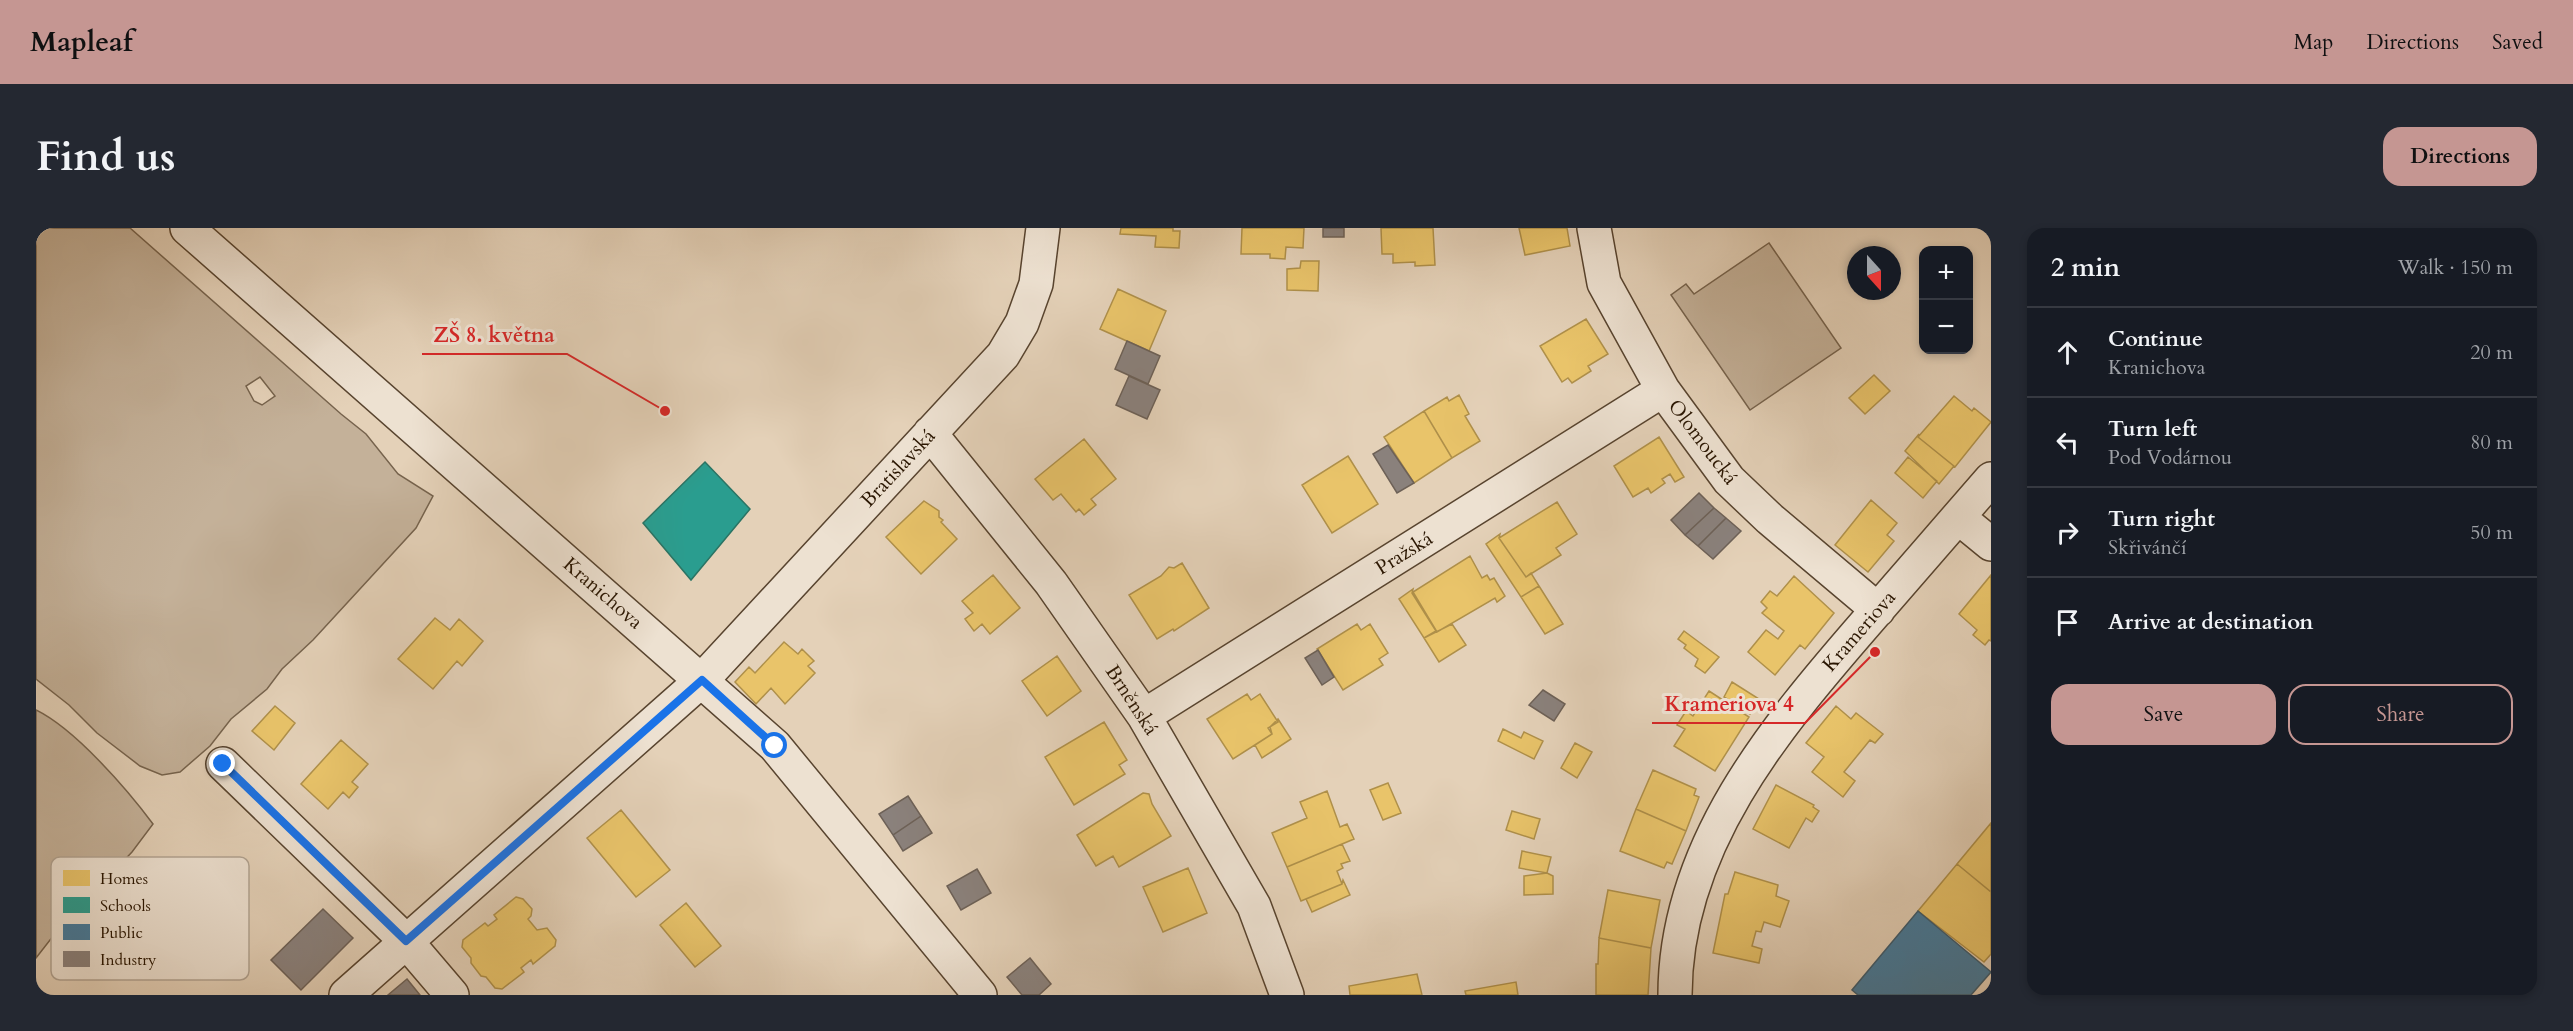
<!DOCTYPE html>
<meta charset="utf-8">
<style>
:root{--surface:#171b24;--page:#242831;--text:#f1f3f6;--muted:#9ea1a6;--line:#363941;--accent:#c59692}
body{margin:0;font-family:Cardo,serif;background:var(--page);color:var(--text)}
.controls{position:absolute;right:18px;top:18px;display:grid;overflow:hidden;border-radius:12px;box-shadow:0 3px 9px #0003}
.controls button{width:54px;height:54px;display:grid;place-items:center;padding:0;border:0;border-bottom:2px solid var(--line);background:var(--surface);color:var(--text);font:30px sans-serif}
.compass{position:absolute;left:1811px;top:18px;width:54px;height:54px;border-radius:50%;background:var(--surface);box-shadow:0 3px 9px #0003;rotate:159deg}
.stop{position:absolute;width:18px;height:18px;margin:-14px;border:4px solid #1a73e8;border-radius:50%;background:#fff}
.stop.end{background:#1a73e8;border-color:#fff;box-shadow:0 2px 6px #0008}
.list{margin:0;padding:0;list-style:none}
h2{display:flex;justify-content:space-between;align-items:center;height:78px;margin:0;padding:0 24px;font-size:26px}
h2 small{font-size:20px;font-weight:400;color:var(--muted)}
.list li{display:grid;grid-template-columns:39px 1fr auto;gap:18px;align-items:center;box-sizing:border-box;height:90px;padding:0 24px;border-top:2px solid var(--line)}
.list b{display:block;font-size:22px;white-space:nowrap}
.list p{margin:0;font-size:20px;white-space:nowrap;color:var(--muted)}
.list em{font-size:20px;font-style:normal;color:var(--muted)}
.actions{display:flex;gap:12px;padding:18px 24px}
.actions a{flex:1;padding:14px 0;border:2px solid var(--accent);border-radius:18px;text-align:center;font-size:21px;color:var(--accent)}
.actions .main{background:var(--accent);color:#111}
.icon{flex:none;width:33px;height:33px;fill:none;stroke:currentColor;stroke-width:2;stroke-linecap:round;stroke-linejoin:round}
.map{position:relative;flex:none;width:1955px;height:767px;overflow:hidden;border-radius:18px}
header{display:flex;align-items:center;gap:36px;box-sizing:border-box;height:84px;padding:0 30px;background:var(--accent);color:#111}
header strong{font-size:28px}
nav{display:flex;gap:33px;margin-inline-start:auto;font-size:21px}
.intro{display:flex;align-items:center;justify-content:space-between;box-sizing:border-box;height:144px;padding:0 36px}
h1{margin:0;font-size:42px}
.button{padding:15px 27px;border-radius:18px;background:var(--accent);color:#111;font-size:21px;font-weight:700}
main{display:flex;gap:36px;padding:0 36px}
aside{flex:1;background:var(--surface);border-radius:18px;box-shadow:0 3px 9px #0003}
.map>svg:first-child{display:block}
.green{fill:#c4b199;stroke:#76634d;stroke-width:1.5;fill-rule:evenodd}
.homes{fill:#e9c46a;stroke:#af904a;stroke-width:1.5}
.schools{fill:#2a9d8f;stroke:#2a7464;stroke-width:1.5}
.public{fill:#457b9d;stroke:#3d5c6e;stroke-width:1.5}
.industry{fill:#8a817c;stroke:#6d6157;stroke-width:1.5}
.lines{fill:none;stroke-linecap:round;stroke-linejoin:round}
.minor-casing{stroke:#58442f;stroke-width:36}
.minor{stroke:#ede1d1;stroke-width:33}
.route{stroke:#1a73e8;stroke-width:8}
.labels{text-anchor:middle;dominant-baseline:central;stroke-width:6;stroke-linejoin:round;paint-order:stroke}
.street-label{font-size:20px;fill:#291501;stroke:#ede1d1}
.key{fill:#ede1d1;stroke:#b2a493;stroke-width:1.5}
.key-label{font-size:16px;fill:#291501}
.leader{fill:none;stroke:#d62828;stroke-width:2}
.callout-dot{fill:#d62828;stroke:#ede1d1;stroke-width:2}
.callout-label{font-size:21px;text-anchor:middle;font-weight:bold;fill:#d62828;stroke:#ede1d1;stroke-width:6;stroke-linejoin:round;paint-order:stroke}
</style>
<header>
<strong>Mapleaf</strong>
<nav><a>Map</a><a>Directions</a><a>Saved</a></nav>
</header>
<div class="intro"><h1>Find us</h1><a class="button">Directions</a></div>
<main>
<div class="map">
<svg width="1955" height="767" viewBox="0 0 1955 767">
<rect width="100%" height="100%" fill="#e4d1b8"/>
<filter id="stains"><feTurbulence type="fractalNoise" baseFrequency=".00333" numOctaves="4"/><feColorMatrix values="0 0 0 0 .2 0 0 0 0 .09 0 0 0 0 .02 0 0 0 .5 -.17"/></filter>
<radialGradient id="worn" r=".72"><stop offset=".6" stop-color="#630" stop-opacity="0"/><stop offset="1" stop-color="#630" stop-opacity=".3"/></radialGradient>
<path class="green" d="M0,0H94L305,186L330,206L362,246L397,268L380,300L277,412L246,441L231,461L195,491L174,518L144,544L126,547L104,538L61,505L33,477L0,451ZM224,149L239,168L226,177L218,173L210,158Z
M1733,15L1805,120L1714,182L1635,67L1650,56L1658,66Z
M0,482C39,501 91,561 117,596L96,624L21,703L0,730Z"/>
<path class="homes" d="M1085,0H1137V3H1144L1143,20L1119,19L1120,8L1084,6Z
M1206,0H1268L1267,20L1250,19L1249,31L1234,30V26H1205Z
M1345,0H1397L1399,37L1379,38V34L1357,35V26H1346Z
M1483,0H1531L1534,18L1489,27Z
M1265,33H1283L1282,63L1251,62V41L1264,40Z
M1082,61L1130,83L1113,123L1064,101Z
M1550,91L1572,126L1552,138L1555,143L1536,155L1532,150L1526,154L1504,118Z
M1838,147L1854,163L1829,186L1813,170Z
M1423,167L1433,186L1429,188L1444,213L1416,230L1388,183L1411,169L1413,173Z
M1918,168L1936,183L1938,180L1955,194L1919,239L1882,209Z
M1388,183L1416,230L1378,255L1348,209Z
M1883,206L1882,209L1918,238L1903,256L1869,223Z
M1623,209L1648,249L1639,254L1634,246L1626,251L1629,255L1615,265L1612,260L1597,269L1578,238Z
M1048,211L1080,251L1055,271L1060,277L1048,287L1043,281L1040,284L1025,266L1017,272L999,251Z
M1312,228L1342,276L1296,305L1266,257Z
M1872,229L1901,253L1887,270L1859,245Z
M1835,272L1861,295L1851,307L1858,313L1832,344L1799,317Z
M888,273L903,283V289L907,292L905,294L921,311L885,346L850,309Z
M1521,274L1541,306L1520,320L1525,327L1490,349L1463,310Z
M1464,306L1463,310L1490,349L1495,345L1503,358L1485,369L1450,316Z
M1434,328L1446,350L1451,347L1454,352L1458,350L1469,368L1461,374L1459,370L1401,404L1377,364Z
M1146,335L1173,380L1138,403L1137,401L1121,411L1093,367L1125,348L1133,339L1138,340Z
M957,347L984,380L954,406L946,396L938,403L929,391L937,385L926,373Z
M1955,347V413L1953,412L1949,417L1937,407L1941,402L1923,386Z
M1758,348L1798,385L1769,421L1764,417L1739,447L1712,424L1730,402L1742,411L1748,403L1726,385L1731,380L1725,374L1734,363L1741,368Z
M1503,358L1527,396L1509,406L1485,369Z
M1377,361L1376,365L1400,403L1388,410L1363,371Z
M399,390L414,402L423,391L447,413L426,438L421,433L397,461L362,431Z
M1321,396L1325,402L1334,396L1352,425L1343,431L1347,437L1307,462L1281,421Z
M1416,396L1430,417L1403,434L1388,410Z
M1648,403L1683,429L1669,445L1659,438L1662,431L1648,420L1650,417L1642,411Z
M748,414L762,426L766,421L778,433L772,438L779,445L749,476L735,460L720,476L699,454L713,439L719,445Z
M1021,428L1045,463L1011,488L986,453Z
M1696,454L1723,471L1714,486L1688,469Z
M1673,463L1713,489L1679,543L1638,518L1649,501L1641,497L1650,483L1657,488Z
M1211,466L1215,472L1224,466L1242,494L1232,500L1236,506L1197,531L1171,491Z
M239,478L259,495L238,522L216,503Z
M1800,478L1815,491L1820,485L1847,506L1839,515L1834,512L1808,544L1819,553L1807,569L1776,544L1788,529L1770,515Z
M1242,491L1255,511L1226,530L1219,517L1236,506L1234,499Z
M1068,494L1091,532L1083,537L1089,546L1038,577L1009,529Z
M1467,501L1485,510L1488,504L1507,513L1498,531L1462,513Z
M305,512L332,536L316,554L322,559L313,570L307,564L292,581L265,556Z
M1539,515L1556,524L1541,550L1525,540Z
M1617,542L1660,561L1658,567L1663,569L1650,603L1600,581Z
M1352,555L1365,585L1347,592L1334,562Z
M1740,557L1778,577L1777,579L1783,583L1776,594L1770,590L1753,620L1717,601Z
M1291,563L1304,599L1311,596L1318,611L1251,639L1236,605L1271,590L1264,574Z
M1107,565L1113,566L1116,576L1135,608L1083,639L1077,628L1060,638L1041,607Z
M1600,581L1650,603L1636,636L1631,634L1628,640L1584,623Z
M585,582L634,642L600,669L551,610Z
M1476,583L1504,591L1498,611L1470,602Z
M1955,595V664L1921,636Z
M1306,616L1314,633L1305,636L1307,640L1301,643L1306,656L1265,673L1251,639Z
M1486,623L1515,629L1511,645L1483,640Z
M1921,636L1955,664V726L1948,734L1882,683Z
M1152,640L1171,685L1127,704L1107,659Z
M1699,644L1742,657L1740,668L1753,673L1744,699L1728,694L1725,704L1720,703L1716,718L1726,721L1723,735L1677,725L1689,666H1692Z
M1511,645L1517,648V666L1488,667V648Z
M1307,652L1314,667L1276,684L1270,671L1306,656Z
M1572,662L1624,672L1615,720L1563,710Z
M480,669L487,671L496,681L495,688L492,691L501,702L511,700L520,712L519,718L497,736L495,732L485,740L488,744L466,761L459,760L450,749L445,748L435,735V730L426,719L427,712L449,695L452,698L461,691L458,687Z
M650,675L685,718L659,739L624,697Z
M1563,710L1615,720L1612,767H1560V736H1562Z
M1381,746L1386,767H1314L1313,758Z
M1480,754L1482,767H1430L1429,763Z"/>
<path class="schools" d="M669,234L714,281L655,352L607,295Z"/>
<path class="public" d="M1882,683L1955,744L1935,767H1822L1816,762Z"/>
<path class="industry" d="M1287,0H1308V9H1287Z
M1091,113L1124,128L1112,156L1079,141Z
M1093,148L1124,162L1111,191L1080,177Z
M1352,217L1378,255L1361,265L1337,226Z
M1663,265L1678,280L1649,307L1635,292Z
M1678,280L1690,290L1662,318L1649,307Z
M1690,290L1705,303L1677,331L1662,318Z
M1282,422L1298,449L1286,457L1269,430Z
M1507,462L1529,476L1518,493L1493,477Z
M872,568L885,588L857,607L843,586Z
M885,588L896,605L867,623L857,607Z
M941,641L955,665L925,682L911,658Z
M287,681L317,710L265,762L235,732Z
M994,730L1015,756L1003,767H986L971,749Z
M371,751L384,767H352Z"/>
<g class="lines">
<g class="minor-casing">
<path id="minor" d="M151,0L739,518L944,767
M1558,0L1568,55L1627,162L1693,252L1734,291L1842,382
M894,205L1015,355L1108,488L1218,678L1251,767
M1922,289L1955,316
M1108,488L1627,162
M187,536L370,713L416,767
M310,767L666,452L967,127L986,95L1000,56L1007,0
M1639,767C1639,619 1738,501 1830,395C1872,347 1913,299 1955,251"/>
</g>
<use href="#minor" class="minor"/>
</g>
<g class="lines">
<path class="route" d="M187,536L370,713L666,452L739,518"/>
</g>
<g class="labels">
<g class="street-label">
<text transform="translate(1667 214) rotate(53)">Olomoucká</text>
<text transform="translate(862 240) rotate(-47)">Bratislavská</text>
<text transform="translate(1368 325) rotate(-32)">Pražská</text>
<text transform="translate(567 365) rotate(41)">Kranichova</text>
<text transform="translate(1823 403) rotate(-49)">Krameriova</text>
<text transform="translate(1096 472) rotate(57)">Brněnská</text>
</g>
</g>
<rect x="15" y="629" width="198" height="123" rx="9" class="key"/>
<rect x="27" y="642" width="27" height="16" fill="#e9c46a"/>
<rect x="27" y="669" width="27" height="16" fill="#2a9d8f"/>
<rect x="27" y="696" width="27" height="16" fill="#457b9d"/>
<rect x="27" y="723" width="27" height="16" fill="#8a817c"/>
<g class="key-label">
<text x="64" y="656">Homes</text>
<text x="64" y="683">Schools</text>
<text x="64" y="710">Public</text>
<text x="64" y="737">Industry</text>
</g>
<path class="leader" d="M629 183L531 126H386M1839 424L1769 495H1616"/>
<g class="callout-dot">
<circle cx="629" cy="183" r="6"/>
<circle cx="1839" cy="424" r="6"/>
</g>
<g class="callout-label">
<text x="458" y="114">ZŠ 8. května</text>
<text x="1693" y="483">Krameriova 4</text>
</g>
<rect width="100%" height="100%" filter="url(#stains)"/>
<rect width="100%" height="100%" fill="url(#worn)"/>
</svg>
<div class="controls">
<button>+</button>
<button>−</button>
</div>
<svg class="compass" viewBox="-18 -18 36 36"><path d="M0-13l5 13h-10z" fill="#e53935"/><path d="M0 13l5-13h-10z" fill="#9ea1a6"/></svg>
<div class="stop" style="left:739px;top:518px"></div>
<div class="stop end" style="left:187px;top:536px"></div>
</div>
<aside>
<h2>2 min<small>Walk · 150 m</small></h2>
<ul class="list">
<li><svg class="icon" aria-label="ahead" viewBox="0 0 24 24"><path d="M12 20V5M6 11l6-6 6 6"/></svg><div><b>Continue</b><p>Kranichova</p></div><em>20 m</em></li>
<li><svg class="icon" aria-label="left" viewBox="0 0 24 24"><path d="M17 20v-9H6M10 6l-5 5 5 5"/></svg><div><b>Turn left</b><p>Pod Vodárnou</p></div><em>80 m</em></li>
<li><svg class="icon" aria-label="right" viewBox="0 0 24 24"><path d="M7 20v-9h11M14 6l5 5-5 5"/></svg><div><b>Turn right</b><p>Skřivánčí</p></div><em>50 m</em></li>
<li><svg class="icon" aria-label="arrive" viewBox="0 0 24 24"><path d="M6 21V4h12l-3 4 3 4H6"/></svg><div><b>Arrive at destination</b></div></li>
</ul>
<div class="actions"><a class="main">Save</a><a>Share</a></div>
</aside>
</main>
